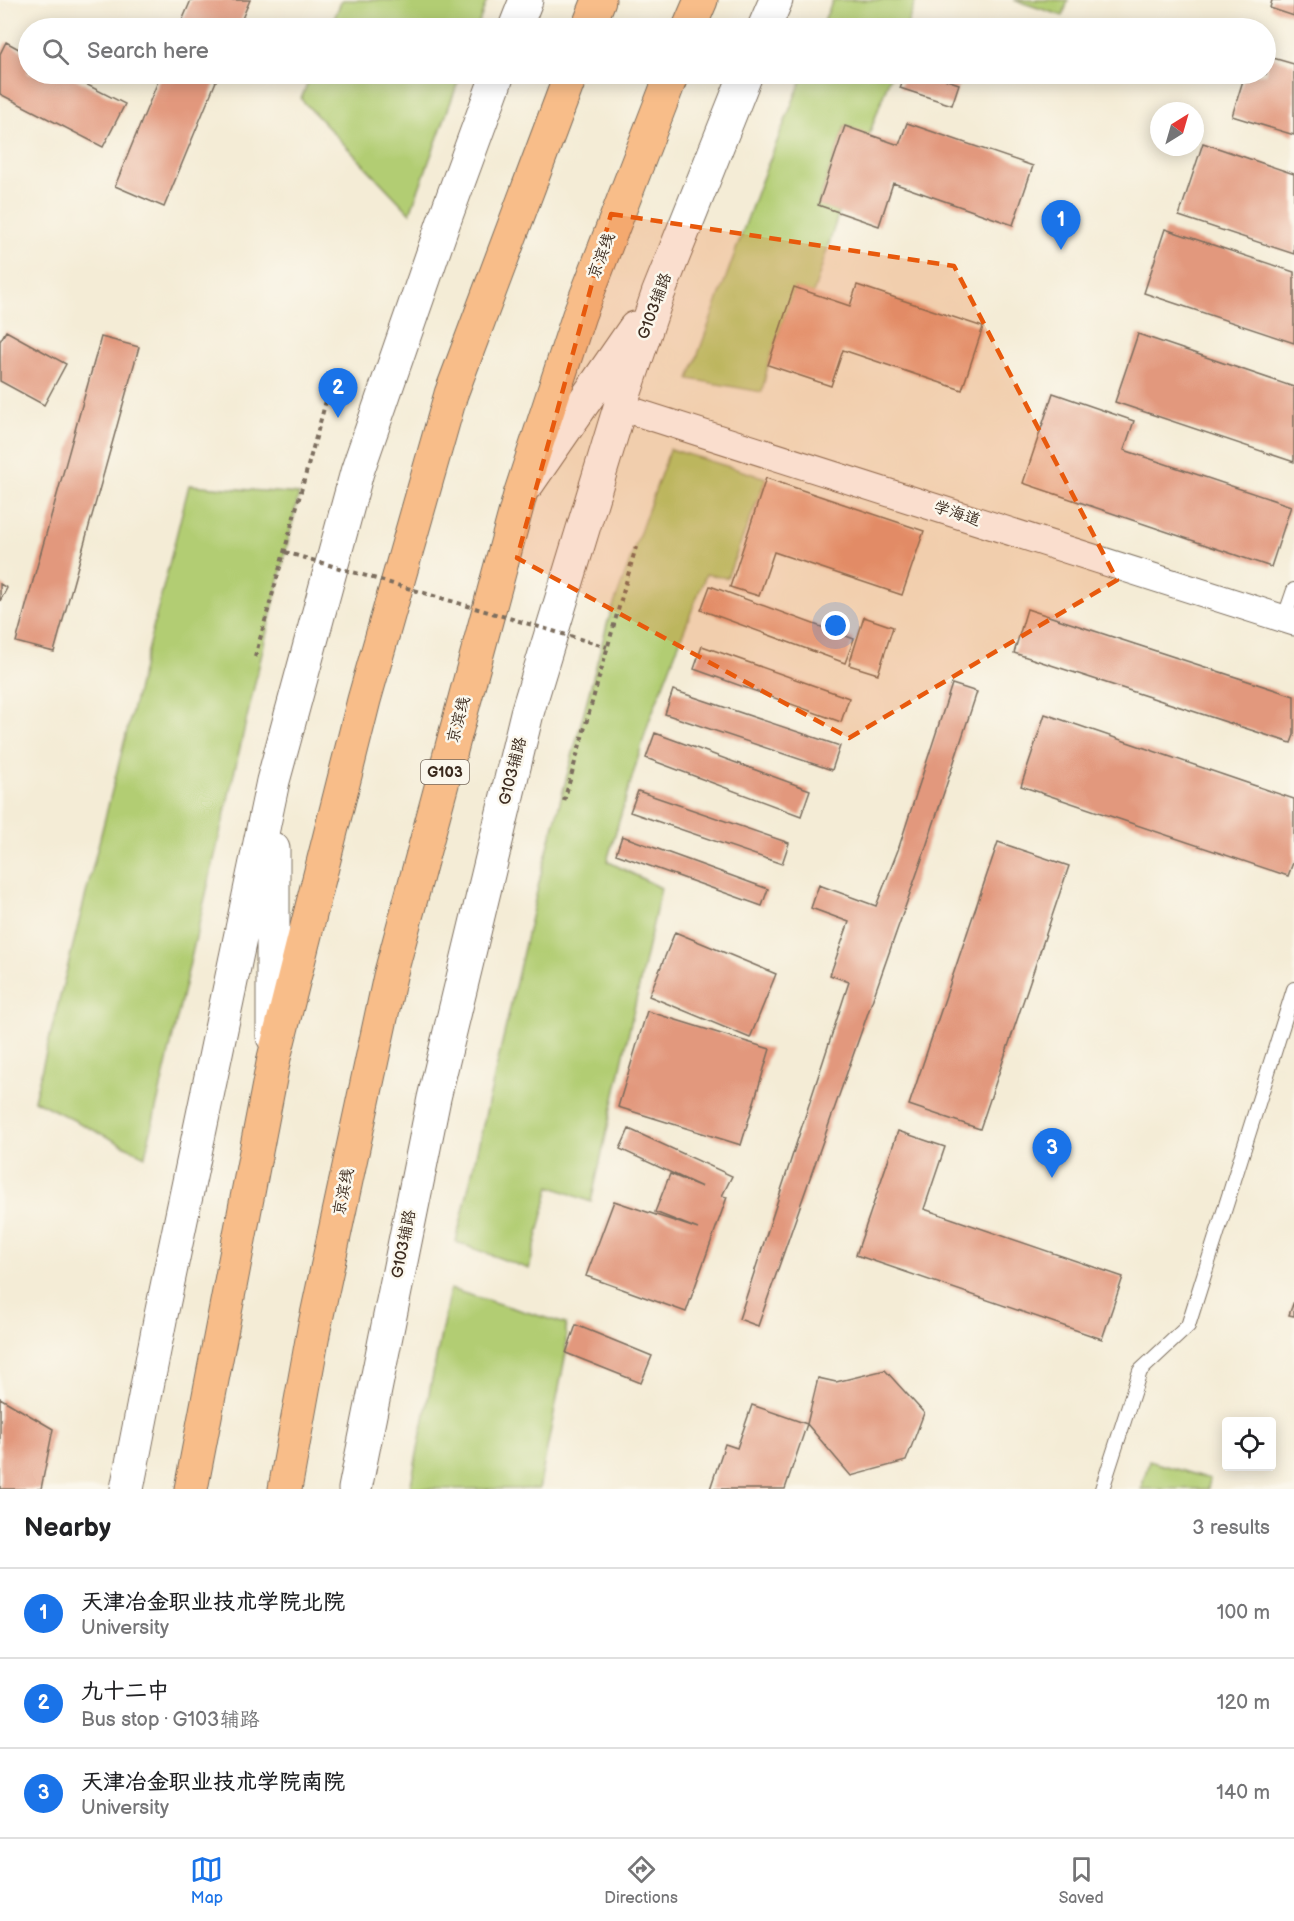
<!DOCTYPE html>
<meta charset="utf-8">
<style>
:root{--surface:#fff;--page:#f2f2f2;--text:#202124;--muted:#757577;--line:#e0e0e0;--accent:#1a73e8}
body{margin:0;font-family:"Balsamiq Sans","LXGW WenKai TC",sans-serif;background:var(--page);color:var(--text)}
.controls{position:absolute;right:18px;bottom:18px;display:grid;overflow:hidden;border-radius:6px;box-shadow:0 3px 15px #0003}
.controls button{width:54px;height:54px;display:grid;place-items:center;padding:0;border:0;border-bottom:2px solid var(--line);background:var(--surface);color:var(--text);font:30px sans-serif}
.compass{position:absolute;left:1150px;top:102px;width:54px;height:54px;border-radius:50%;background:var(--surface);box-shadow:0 3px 15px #0003;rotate:37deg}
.you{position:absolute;left:836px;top:626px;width:21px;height:21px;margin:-15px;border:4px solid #fff;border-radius:50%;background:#1a73e8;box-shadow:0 0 0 9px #1a73e833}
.badge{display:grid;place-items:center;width:39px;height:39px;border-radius:50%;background:var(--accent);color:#fff;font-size:20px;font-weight:700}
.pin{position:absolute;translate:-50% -50px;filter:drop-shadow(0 2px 3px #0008)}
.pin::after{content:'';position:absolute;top:32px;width:21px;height:18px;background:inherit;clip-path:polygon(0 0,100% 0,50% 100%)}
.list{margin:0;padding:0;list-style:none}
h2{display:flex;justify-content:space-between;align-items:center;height:78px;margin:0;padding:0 24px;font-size:26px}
h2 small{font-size:20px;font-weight:400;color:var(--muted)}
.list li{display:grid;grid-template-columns:39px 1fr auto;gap:18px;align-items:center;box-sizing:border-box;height:90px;padding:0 24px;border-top:2px solid var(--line)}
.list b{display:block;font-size:22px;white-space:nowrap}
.list p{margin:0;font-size:20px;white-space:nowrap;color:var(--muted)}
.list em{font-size:20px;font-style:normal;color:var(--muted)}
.icon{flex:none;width:33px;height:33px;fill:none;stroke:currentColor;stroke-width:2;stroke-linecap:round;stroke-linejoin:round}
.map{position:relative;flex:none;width:1294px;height:1489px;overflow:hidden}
.search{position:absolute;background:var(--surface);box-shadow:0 3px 15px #0003;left:18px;right:18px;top:18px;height:66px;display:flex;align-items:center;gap:15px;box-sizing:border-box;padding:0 21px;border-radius:33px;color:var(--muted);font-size:22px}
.sheet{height:348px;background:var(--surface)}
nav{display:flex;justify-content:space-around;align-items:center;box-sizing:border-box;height:84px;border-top:2px solid var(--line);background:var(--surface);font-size:16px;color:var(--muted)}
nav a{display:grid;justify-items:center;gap:3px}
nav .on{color:var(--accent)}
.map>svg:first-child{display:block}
.green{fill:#b2cd73;stroke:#767c48;stroke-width:1.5}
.building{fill:#e2987d}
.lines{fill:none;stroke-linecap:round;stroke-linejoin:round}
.service-casing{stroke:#7c6e5e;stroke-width:16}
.minor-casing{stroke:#7c6e5e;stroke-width:29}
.tertiary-casing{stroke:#7c6e5e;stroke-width:35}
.trunk-casing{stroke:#7c6e5e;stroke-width:35}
.path{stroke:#7c6e5e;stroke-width:4;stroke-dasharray:4.5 4.5;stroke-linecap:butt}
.service{stroke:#fff;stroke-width:14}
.minor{stroke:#fff;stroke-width:27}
.tertiary{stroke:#fff;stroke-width:33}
.trunk{stroke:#f8bd89;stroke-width:33}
.path-bridge{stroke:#7c6e5e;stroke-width:4;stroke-dasharray:4.5 4.5;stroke-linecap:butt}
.marked{fill:#e8590c;fill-opacity:0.2;stroke:#e8590c;stroke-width:4.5;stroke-dasharray:12 8;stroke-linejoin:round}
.labels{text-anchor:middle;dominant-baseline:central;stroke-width:5;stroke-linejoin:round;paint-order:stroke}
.shield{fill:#fbf7ec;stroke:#75685c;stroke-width:1.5}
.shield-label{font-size:15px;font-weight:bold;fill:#3b2a1e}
.street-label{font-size:16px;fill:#3b2a1e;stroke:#fbf7ec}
</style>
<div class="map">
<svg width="1294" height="1489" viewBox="0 0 1294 1489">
<rect width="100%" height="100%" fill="#fbf7ec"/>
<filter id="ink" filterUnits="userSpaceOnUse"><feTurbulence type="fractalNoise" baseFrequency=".0167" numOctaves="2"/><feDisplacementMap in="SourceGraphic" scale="12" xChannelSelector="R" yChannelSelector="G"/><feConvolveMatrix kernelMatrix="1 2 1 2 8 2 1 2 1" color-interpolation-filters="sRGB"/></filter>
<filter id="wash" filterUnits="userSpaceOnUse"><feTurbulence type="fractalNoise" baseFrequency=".008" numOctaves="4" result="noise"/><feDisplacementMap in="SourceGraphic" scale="24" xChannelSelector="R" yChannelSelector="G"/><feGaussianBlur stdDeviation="1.35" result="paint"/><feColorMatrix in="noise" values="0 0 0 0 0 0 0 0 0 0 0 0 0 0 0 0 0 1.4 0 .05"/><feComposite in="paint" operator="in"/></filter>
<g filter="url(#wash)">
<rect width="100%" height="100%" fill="#f4ecd6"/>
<path class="green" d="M342,0H487L477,28H330Z
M833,0H916L906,28H821Z
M1014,0H1068L1063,16Z
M311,74H461L410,213L301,99Z
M804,74H891L869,135L845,126L818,204L839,212L813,294L794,288L768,365L762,392L689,379L760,184Z
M670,449L766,478L727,578L706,574L649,721L607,861L661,888L591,1202L550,1186L529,1269L456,1242L541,874L608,621Z
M189,485L299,494L145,1156L34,1100Z
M450,1289L566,1324V1353L539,1489H410Z
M1149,1461L1210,1479L1208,1489H1141Z"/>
<g id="blocks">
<path class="building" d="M191,0H250L238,28H179Z
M1272,0H1294V16L1270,8Z
M6,42L28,54V74H66L125,104L103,147L0,94V54Z
M1266,56L1294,64V135L1232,116L1245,74H1266Z
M161,74H219L164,207L115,186Z
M905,74H929L959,84L952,105L900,88Z
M907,123L1033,166L1013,225L893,183L879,226L818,205L845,126L899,145Z
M1203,143L1294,174V254L1179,216Z
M1165,229L1294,272V343L1144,293Z
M857,285L983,327L962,390L843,350L831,386L768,365L794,287L850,306Z
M6,331L66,364L44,405L0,381V341Z
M1138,334L1294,387V462L1115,402Z
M101,337L139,347L54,652L16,642Z
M1053,393L1134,421L1124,450L1291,506L1271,567L1023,483Z
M766,478L924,531L902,595L774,552L759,596L730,587Z
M0,584L7,588L0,601Z
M710,586L854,639L845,663L701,610Z
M1027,609L1294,696V735L1291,743L1014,653Z
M864,617L893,627L878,674L849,665Z
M702,646L849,698L841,722L694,669Z
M952,684L977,692L922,859L758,1326L739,1319L849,982L830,975L849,922L811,908L819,885L876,906L898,850Z
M673,690L840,746L832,770L665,714Z
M1045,714L1294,799V860L1288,876L1021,786Z
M655,733L810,790L801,816L646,758Z
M638,791L789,843L782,864L630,812Z
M622,836L768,889L762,906L616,854Z
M998,842L1069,866L980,1129L909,1105Z
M675,932L776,974L750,1038L649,996Z
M647,1011L770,1049L741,1145L618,1107Z
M629,1129L732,1176L722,1196L727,1197L686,1312L586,1276L614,1201L698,1229L655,1212L670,1174L702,1187L620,1149Z
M898,1131L945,1147L924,1209L1123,1277L1102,1339L856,1255Z
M1294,1301V1316L1289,1315Z
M576,1325L652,1356L641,1383L566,1353Z
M885,1370L924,1413L906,1461L851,1476L807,1424L818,1378L836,1382Z
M0,1398L53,1429L41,1489H0Z
M752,1405L807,1424L785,1489H710L725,1444L737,1448Z"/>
</g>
</g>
<g filter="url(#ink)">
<use href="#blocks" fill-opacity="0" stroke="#7c6e5e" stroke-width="1.5"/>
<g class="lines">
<g class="service-casing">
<path id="service" d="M1284,619L1294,590
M1102,1489L1140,1371L1188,1326L1294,989"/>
</g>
<g class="minor-casing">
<path id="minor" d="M620,407L1294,622"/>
</g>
<g class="tertiary-casing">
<path id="tertiary" d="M515,28L526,0
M764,28L776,0
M528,483L635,328
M273,849V1037
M127,1489L160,1320L273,781L357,472L443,224L498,74
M355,1489L434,1098L527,713L620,407L658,294L746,74"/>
</g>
<g class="trunk-casing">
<path id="trunk" d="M588,28L599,0
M689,28L701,0
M191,1489L274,1058L364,700L451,394L571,74
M285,1489L314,1329L390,976L520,495L579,315L672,74"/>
</g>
<path class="path" d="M255,657L326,401
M564,801L636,547"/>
<use href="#service" class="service"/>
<use href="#minor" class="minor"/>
<use href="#tertiary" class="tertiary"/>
<use href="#trunk" class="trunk"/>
<path class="path-bridge" d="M285,552L607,647"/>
</g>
</g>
<path class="marked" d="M611,214L954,266L1117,580L849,738L517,558Z"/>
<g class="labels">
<rect class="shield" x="421" y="760" width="48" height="24" rx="4.5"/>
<g class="shield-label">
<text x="445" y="772">G103</text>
</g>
<g class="street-label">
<text transform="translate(602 256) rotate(-69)">京滨线</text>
<text transform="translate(655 306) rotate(-70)">G103辅路</text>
<text transform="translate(957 514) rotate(18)">学海道</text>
<text transform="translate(459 720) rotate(-75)">京滨线</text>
<text transform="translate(513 771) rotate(-76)">G103辅路</text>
<text transform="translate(344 1192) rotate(-78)">京滨线</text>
<text transform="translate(404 1244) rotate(-79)">G103辅路</text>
</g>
</g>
</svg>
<div class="controls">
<button><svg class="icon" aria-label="locate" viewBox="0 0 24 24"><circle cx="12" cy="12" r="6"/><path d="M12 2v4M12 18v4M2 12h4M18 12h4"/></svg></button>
</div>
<svg class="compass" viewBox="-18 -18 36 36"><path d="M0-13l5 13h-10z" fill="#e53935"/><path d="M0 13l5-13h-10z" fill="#757577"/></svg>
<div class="you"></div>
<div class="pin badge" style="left:1061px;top:250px">1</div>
<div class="pin badge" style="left:338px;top:418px">2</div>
<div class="pin badge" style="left:1052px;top:1178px">3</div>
<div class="search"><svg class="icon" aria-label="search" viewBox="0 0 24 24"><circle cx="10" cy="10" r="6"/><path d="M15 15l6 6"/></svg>Search here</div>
</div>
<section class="sheet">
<h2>Nearby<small>3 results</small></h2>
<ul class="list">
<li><span class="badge">1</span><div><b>天津冶金职业技术学院北院</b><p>University</p></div><em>100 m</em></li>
<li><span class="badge">2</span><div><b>九十二中</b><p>Bus stop · G103辅路</p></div><em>120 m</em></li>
<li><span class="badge">3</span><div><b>天津冶金职业技术学院南院</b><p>University</p></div><em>140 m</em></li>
</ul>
</section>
<nav>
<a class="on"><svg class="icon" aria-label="map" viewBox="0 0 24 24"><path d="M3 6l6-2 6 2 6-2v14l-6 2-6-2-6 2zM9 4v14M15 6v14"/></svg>Map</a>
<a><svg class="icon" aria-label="directions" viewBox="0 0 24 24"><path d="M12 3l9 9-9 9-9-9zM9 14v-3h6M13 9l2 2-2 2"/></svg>Directions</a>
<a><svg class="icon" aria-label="saved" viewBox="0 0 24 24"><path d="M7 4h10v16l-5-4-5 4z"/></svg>Saved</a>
</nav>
